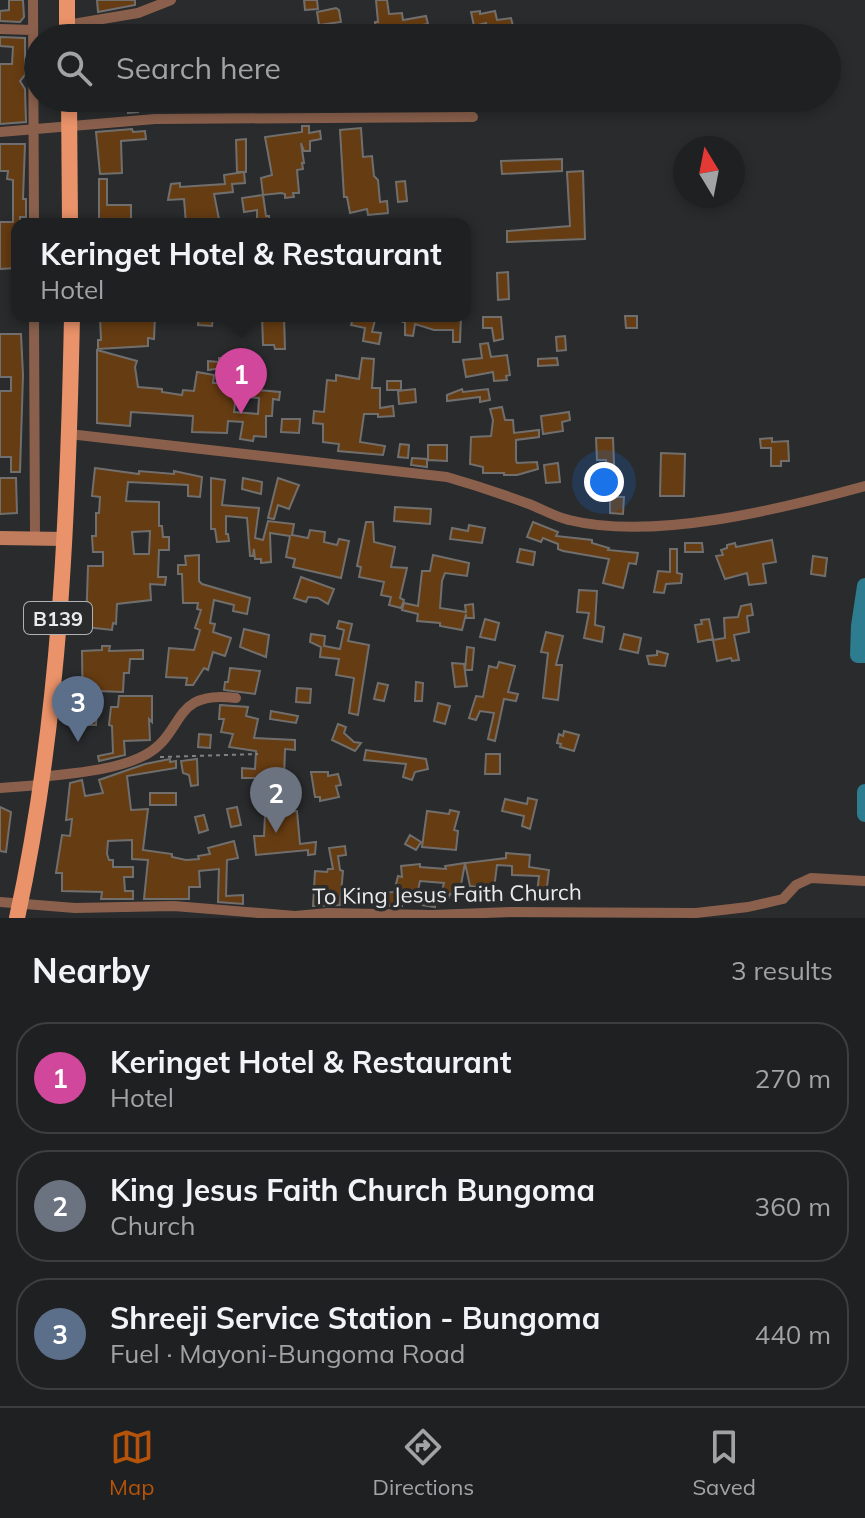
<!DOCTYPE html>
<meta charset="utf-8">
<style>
:root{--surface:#1f2022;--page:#2c2d2f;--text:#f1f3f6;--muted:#a1a3a5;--line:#3c3e40;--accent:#b45309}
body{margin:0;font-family:Mulish,sans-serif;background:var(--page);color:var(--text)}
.compass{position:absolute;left:673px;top:136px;width:72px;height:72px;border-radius:50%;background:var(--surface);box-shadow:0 4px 12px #0003;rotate:350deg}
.you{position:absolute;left:604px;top:482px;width:28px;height:28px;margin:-20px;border:6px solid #fff;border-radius:50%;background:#1a73e8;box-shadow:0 0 0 12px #1a73e833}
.badge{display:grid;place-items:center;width:52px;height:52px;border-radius:50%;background:var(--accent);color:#fff;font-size:26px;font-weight:700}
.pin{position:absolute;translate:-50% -66px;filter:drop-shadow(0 2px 4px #0008)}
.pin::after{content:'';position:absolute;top:42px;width:28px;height:24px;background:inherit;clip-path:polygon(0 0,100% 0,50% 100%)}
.popup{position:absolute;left:11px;top:218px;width:460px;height:104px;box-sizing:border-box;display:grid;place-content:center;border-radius:16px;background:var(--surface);filter:drop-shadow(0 2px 6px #0005);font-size:26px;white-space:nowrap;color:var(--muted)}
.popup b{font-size:30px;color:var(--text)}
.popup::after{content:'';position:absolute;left:50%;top:100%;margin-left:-16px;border:16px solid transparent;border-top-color:var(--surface)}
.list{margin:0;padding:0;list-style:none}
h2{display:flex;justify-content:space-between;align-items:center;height:104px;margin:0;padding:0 32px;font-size:34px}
h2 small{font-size:26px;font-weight:400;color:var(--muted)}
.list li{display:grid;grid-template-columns:52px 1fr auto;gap:24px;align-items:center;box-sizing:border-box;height:112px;margin:0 16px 16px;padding:0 16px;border:2px solid var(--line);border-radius:32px}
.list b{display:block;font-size:30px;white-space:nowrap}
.list p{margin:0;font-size:26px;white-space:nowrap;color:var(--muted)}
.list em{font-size:26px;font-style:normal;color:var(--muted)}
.icon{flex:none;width:44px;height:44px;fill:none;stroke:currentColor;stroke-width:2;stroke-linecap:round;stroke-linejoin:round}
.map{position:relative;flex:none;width:865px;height:918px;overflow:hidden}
.search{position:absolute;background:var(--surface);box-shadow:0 4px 12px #0003;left:24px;right:24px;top:24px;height:88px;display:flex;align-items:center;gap:20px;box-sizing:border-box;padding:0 28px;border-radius:44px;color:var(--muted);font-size:30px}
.sheet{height:488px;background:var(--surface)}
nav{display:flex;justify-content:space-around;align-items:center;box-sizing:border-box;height:112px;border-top:2px solid var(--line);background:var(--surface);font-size:22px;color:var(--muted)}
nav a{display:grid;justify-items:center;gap:4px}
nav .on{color:var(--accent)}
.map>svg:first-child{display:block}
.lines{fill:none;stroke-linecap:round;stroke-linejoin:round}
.river{stroke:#2d7c90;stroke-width:16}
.building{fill:#663c12;stroke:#716f6d;stroke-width:2;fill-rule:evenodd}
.path{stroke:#7f8183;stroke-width:2;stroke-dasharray:4 4;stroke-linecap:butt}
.street{stroke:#8a604c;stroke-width:10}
.secondary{stroke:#c07c5c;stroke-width:14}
.primary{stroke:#ea9269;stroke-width:16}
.labels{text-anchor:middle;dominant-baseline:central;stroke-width:7;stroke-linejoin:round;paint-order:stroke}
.shield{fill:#292b2d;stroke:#afb1b3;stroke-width:2}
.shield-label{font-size:20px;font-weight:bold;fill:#e9ebec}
.street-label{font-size:22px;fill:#e9ebec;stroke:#292b2d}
</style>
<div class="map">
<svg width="865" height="918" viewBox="0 0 865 918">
<rect width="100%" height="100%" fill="#292b2d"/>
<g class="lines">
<path class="river" d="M865,586L859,626L858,655H865
M865,792V814"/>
</g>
<path class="building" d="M9,0H23L24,17L20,22L0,21V11L9,10Z
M97,0H135V5L98,12Z
M304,0H317L318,9L305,10Z
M376,0H387L389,14L402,13L403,20L426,16L428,24L411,27L412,30L396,34L397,37L384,38L383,31L376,32L375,22H378Z
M336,8L339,10L341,22L319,25L317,12Z
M480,11V14L495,11L497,20L511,18L513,26L487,30L486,23L474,26L471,12Z
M251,30L252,38H226L225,34Z
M0,37L25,38V75L20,81L25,89L26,122L0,124V64H12L13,47L0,46Z
M127,98H155L156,105L137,106L138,112L128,113Z
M302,126H309V133L320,131L321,139L310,141V151H304L301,143L304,163H302L303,169L297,170L299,193H293L294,197L285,198V194L281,193L263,195L261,178L272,175L265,137L302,132Z
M361,128L363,157L372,156L374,176L378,180L380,202L387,201L388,213L368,215L367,209L350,213L347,197H344L340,130Z
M132,129L133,132L145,131L146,139L121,141L122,173L100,174L96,132Z
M246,139V172H237L236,140Z
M0,144H25L23,199H26V217H20V224H17V268L0,269V222H13V180L7,179L8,171H0Z
M562,159V171L502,174L501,161Z
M583,171L585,239L507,242V231L570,226L567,172Z
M244,172L245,183L232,184L233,192L214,194L219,219H214V224H186L184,199L168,200L171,184L180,183V187L225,184L224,175Z
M99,179H107V205H131V222L128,224H99Z
M405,181L407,201L398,202L396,182Z
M263,195L266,216H269V224H257V210L244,212L242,198Z
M508,272L509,299L498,300L497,273Z
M123,316H155L154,339L148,338V346L98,349V340H101L100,317Z
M199,316H213L212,326L198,325Z
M262,316H284L285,349H275L274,345H263Z
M354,316H376L372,332L381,333L379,344L363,341L365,328L351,325Z
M406,316H424L423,319H453L454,316H461L460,342H453V330H434L415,324L413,336L405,335V322H403Z
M625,316H637V328H626Z
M483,317H501L503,339L494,341L492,328H483Z
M0,334H21L23,375L20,472H11V457H0V391H11V377H0Z
M565,336L566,350L557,351L556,337Z
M488,343L491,357L507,355L510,375L506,376L507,380L494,381L493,372L466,377L463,360L482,358L480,344Z
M97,350L137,361L135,367L138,387L162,389V392L182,395L183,390L194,391L197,372L214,375L213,383H231V394H236L234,412L258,414L259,398L244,397L245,384L259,385L258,390L280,392L279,400L273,399L272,416H266V437L254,436L253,441L240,439L243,422L228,421L227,433L192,432L193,416L131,412L130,426L97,423Z
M240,355L242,365L208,370V361L219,362V358Z
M362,358L374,359L372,388H380V408L393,406L394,416L378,417V414H364L360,442L385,446L383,455L338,451L339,444L323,442V424L313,423L314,411L324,412L327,380L336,381V375L359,379Z
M557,358L558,365L538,366V359Z
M387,381H401V390H387Z
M415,389L416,402L399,404L398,391Z
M462,389L463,392L488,389L490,400L480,402V397L447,401V395Z
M502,407L505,420H513L514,433L539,430V437L516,440V460L517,463L537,462L538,469L517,475H504V473H483V467L470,464L471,437L491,436L493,420L490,409Z
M569,412L570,420L562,422L563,431L543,434L541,416Z
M282,419H300L299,433L281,432Z
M596,438H613L614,464H606V460H597Z
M772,438V442L788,441L789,461H781V466H771V448H761L760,439Z
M400,444L409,445L408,458L398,457Z
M428,445H447V461L428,460Z
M661,453L685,454L684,496H660Z
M412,458L427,459V467L411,465Z
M558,463L560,482L546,483L544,465Z
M95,468L139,474V471L174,474V471L202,477L200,497L188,496V485L128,482L126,501L159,502V526H162L163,537H169V550H159L158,577H166L165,585L150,584L151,600L117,604L116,624L113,623L112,630L86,627L88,566H103V552H93L92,536H96V513H99L100,497L92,496ZM150,531L149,554H134L132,532Z
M0,478H16L17,513L0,514Z
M211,478L225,480L222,505L259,508L255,538L263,540L268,521L294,524L292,535L308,538L310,530L325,532L324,542L337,545L339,539L349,541L341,578L293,567L295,559L286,557L290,536L270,533L271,562L261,563V559H255L254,549L253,556H250L247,518L226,516V534H228L229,541L217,542L215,529H211Z
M243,478L262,482L261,494L242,489Z
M278,478L299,485L289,509L278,505L274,519L268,518Z
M610,497H624L623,514L610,513Z
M395,507L431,509L430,524L394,521Z
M366,522H373L374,542L395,547L391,567L407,568L400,598L404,600L401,608L389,605L391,597L381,595L384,582L359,577L361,567L357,566Z
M533,522L558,532L556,536L592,540V543L609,548L608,550L638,553L636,564L629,563L623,588L603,583L609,559L563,551L558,549V544L543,538L541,542L527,537Z
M469,525L485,528L482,543L450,539L452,528L468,531Z
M772,540L776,562L763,564L766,583L749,585L747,573L725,579L716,556L723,555L721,550L727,548V545L735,543L736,547Z
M685,543H702L703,552H685Z
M520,549L535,552L533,565L517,562Z
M670,549H677V573L682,574L681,583L666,584L664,593L654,592L658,571L670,572Z
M199,555V581L202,584L250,598L247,614L233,611L234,605L214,600L210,623L215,624L213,632L231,638L225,656L213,652L208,670L204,668L193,685H186L187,678L166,677L169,648L194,650L200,630L195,628L201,610L197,609L198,603H183L182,574H178V565H186L185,556Z
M433,555L469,563L467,576L445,573L442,581L440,608L466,612L465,605L473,604L474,618H466V614L462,630L440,626V623L417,621L418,614L402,610L404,603L418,606L422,571H430Z
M813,556L827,558L825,576L811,574Z
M301,577L334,589L328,604L318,598L308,597L306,602L294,598Z
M579,590L597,591L595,625L604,627L602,642L584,638L589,613L577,612Z
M751,604L753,615L747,616L749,632L734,635L739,660L732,661L731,658L717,661L713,640L725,638L724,618L738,617L741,606Z
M485,619L499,623L495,640L480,637Z
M709,619L713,639L698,642L695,625L702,624L701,620Z
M339,621L352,624L348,641L369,645L358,715L349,713L354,678L336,675L339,659L320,657L321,647L310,642L311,634L325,636L324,646L340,649L344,630L337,628Z
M244,629L269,635L266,657L240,647Z
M546,632L563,636L556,665H562L558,700L543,698L548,653L541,652Z
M624,634L641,638L638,653L620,649Z
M102,646H110L109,651L143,650V659H130L129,673H124L123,692L98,691L96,725H83L82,651L102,650Z
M467,647L474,648L472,670H465Z
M657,651L668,654L665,666L649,664L647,656L657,655Z
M499,662L515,666L508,692L518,694L516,701L504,699L495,741L488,739L494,713L480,711L476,720L469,718L476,696L483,697L489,666L497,668Z
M452,663L464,664L467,686L455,687Z
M230,668L260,671L255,694L224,690L225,682H228Z
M416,682L423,683L422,701H415Z
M378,683L388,685L384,701L374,699Z
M297,688L311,689L310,703L296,702Z
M119,696H152V722L149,719L150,740L124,741L125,755L99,761L98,756L113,753L112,726L109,725L111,707H118Z
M438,703L450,706L445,724L434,721Z
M220,705L248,707L246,716L258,719L254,738L295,740V750L285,749L284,778H276V783L266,782V778H242V768L255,769L256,751L229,747L233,734L221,732L224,719H219Z
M271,711L298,716L296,723L270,719Z
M338,724L346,727L344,733L354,742L361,743L355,751L332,740Z
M564,731L579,735L574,751L560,747L561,744L557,743L559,734L563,736Z
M199,734L211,735L210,748L198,747Z
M366,750L426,759L428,769L415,772L412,780L403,777L406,764L364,760Z
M486,754H500V774H485Z
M170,759V762L176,761V768L127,776L131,810L148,809L143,850L172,854V857L186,860L199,859L198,856L210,854L208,848L234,841L238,858L227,860L226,896L243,895V904L218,902L219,869L199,871L200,887H189V899H144L148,860L132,859V840L108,841L107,854L109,860H113V867H133V877H124L125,891H133V899H101L102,892L62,891V873H56L62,835L70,836L72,819L66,820L70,783L82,780L85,796L103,793L99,780L145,764Z
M197,759L198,785L191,786L189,775L183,773L181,761Z
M311,772H328V776L338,774L341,785L336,786L339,797L320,801V797H315Z
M150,793H176V805H150Z
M528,798L537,800L530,829L522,826L524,816L502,811L505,799L527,804Z
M0,807L11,812L6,852L0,851Z
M237,807L241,825L231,827L227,809Z
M279,808H287V812L297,811L300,844L316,842L315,854L308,855V850L256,855L254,836H264L265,815L279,813Z
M450,810L459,812L454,830L458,831L456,850L422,847L427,811L449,814Z
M204,815L208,830L199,833L195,817Z
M410,835L421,842L416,850L405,844Z
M345,846L346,855L338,856L340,870L343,871L340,905L313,906L315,871L327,872L328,869H333L329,848Z
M506,853L530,855L529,867L549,870L545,902H536L539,876L512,875V866L497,865L494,889L470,886L465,863L506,858Z
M465,863L459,896L450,894L448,899L440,897L444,883L420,881L416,899L435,898V907L402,902V906L366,905V893L394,892L398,876L402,877L401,866L420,864V867L446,869L445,866Z"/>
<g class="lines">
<path class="path" d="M160,757L258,754"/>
<path class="street" d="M33,0L34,224
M67,25L138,13L171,0
M0,29L33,30
M0,132L155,119L473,117
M34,316L35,539
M69,434L447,477C475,485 502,494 529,504C542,509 555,517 569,520C654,541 781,509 865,486
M42,777C74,773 109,771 139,758C188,737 167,689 236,698
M0,788L40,785
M0,902L75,908L174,906L295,916L328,913L432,915L511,912L696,913L748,907L783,899L796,885L811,878L865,881"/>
<path class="secondary" d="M0,538L64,539"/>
<path class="primary" d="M67,0V38
M69,98L70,224
M17,918C60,721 68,517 72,316"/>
</g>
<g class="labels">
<rect class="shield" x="24" y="602" width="68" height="32" rx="6"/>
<g class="shield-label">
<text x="58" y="618">B139</text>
</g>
<g class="street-label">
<text transform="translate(447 894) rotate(-1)">To King Jesus Faith Church</text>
</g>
</g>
</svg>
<svg class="compass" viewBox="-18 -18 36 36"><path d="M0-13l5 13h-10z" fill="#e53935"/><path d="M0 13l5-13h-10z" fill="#a1a3a5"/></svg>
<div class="you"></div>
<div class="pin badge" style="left:241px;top:414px;background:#d1479c">1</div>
<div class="popup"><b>Keringet Hotel &amp; Restaurant</b>Hotel</div>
<div class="pin badge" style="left:276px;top:833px;background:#6b7280">2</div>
<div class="pin badge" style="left:78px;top:742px;background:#5c6f8a">3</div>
<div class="search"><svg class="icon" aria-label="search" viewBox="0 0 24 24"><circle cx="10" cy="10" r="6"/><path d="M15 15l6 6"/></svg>Search here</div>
</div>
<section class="sheet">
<h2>Nearby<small>3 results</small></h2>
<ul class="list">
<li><span class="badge" style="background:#d1479c">1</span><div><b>Keringet Hotel &amp; Restaurant</b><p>Hotel</p></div><em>270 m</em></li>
<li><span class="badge" style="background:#6b7280">2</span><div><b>King Jesus Faith Church Bungoma</b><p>Church</p></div><em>360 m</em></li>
<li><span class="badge" style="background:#5c6f8a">3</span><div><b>Shreeji Service Station - Bungoma</b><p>Fuel · Mayoni-Bungoma Road</p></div><em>440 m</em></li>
</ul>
</section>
<nav>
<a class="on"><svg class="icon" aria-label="map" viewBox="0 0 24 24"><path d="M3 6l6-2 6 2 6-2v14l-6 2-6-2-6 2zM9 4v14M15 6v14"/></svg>Map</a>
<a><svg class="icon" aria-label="directions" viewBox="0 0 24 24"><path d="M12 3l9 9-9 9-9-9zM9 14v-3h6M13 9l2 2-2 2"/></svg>Directions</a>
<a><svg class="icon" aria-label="saved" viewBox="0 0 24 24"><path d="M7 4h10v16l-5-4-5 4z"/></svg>Saved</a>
</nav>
